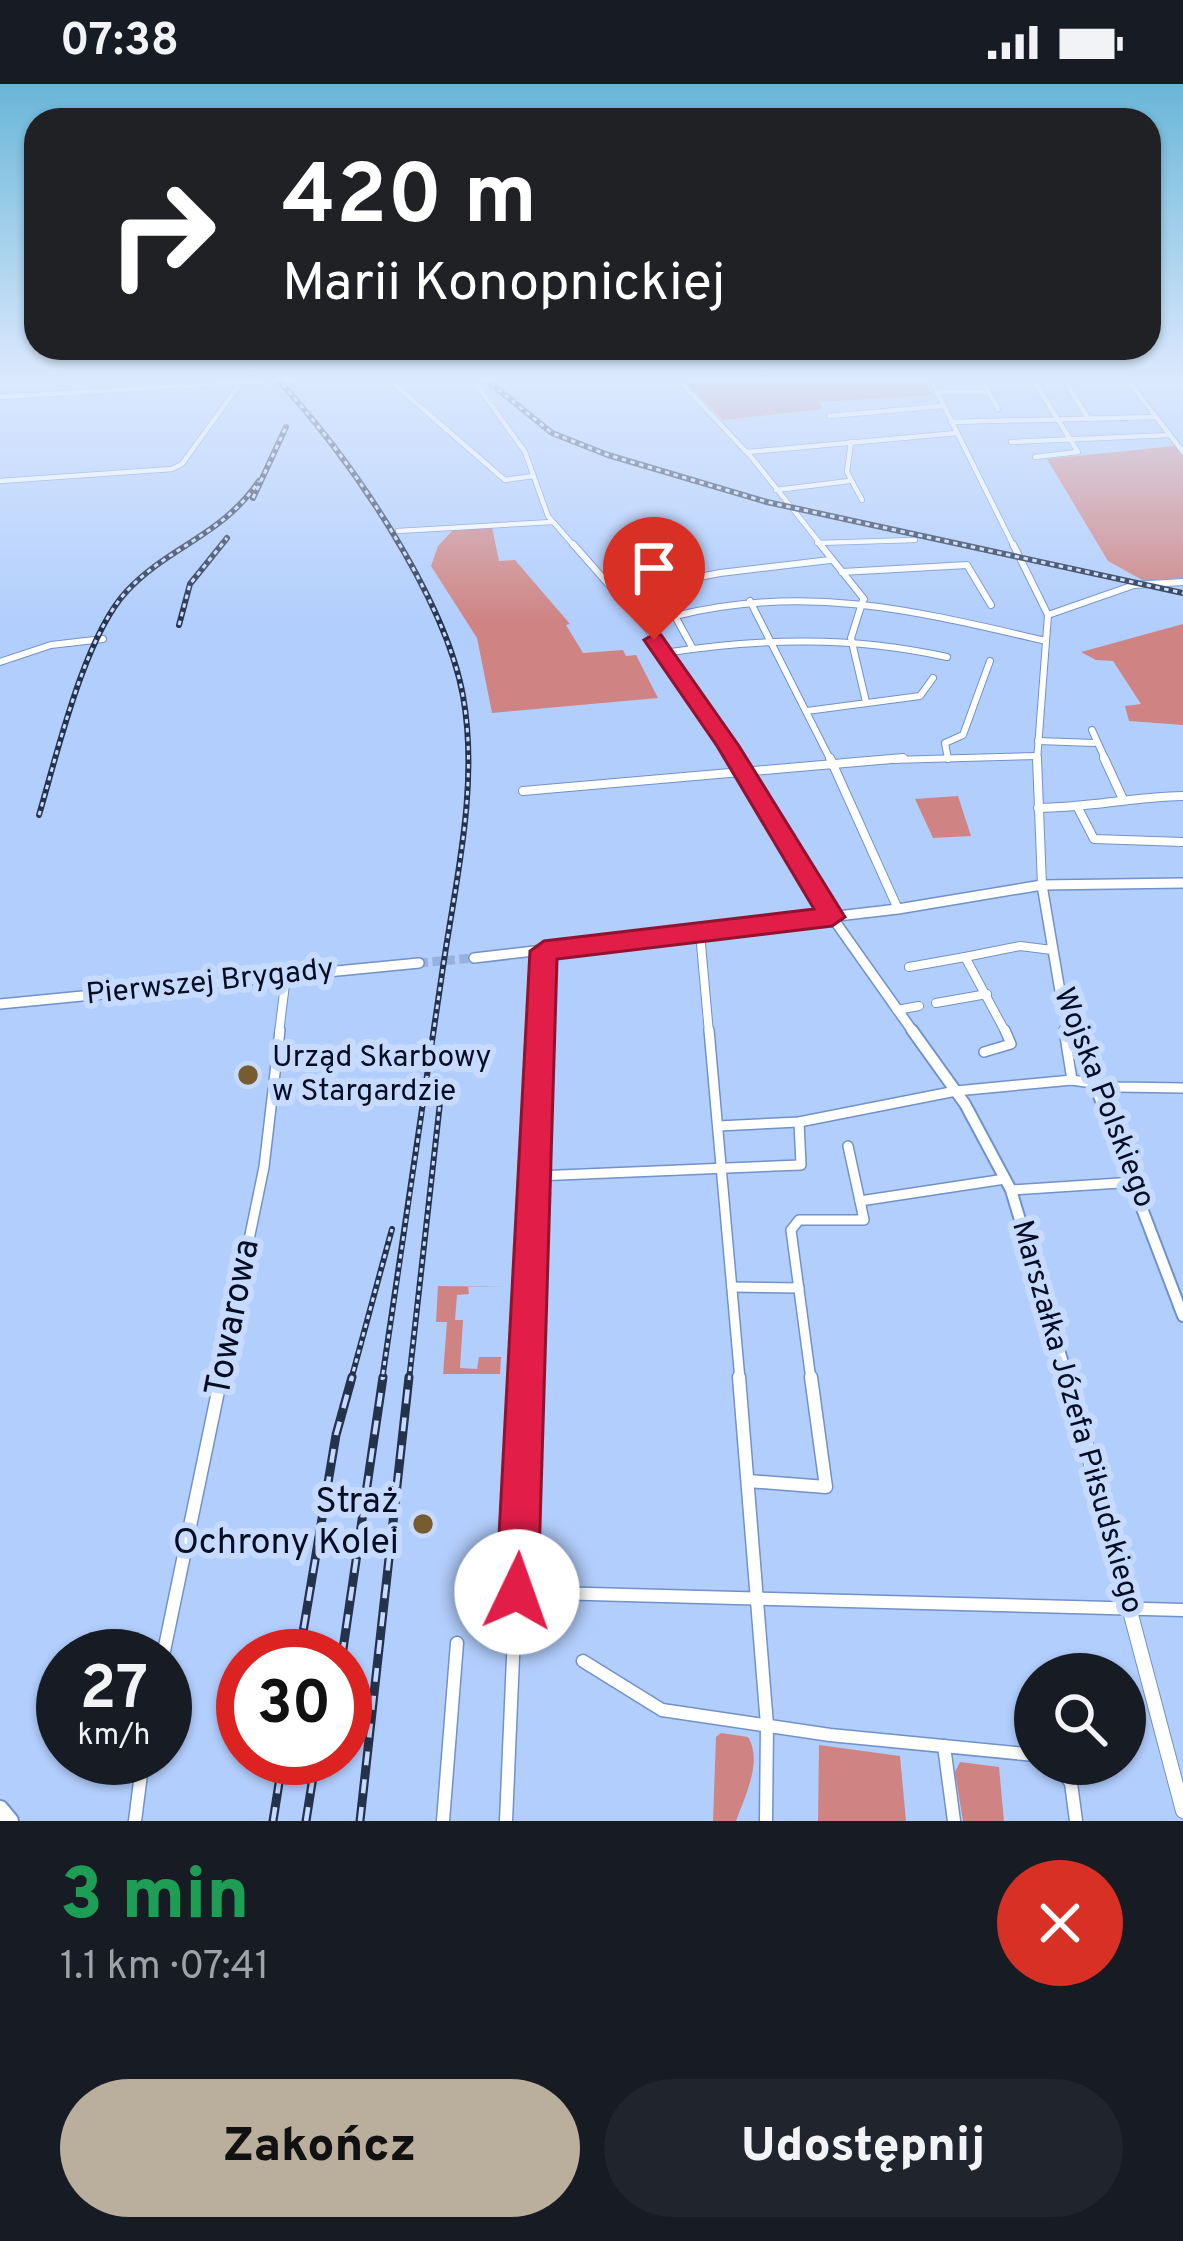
<!DOCTYPE html>
<html lang="pl">
<meta charset="utf-8">
<style>
body{margin:0;font-family:Overpass,sans-serif;background:#20242c;color:#f1f3f6;height:100vh;display:flex;flex-direction:column;font-size:45px;white-space:nowrap}
*{box-sizing:border-box;margin:0}
p{font-size:39px;color:#9ea1a6}
.icon{flex:none;width:66px;height:66px;fill:none;stroke:currentColor;stroke-width:2;stroke-linecap:round;stroke-linejoin:round}
.map{position:relative;height:1737px;overflow:hidden}
.details{display:flex;flex-direction:column;background:#171b24;flex:1}
.details>*{flex:none}
.top-card{position:absolute;left:24px;top:24px;width:1137px;height:252px;border-radius:36px;box-shadow:0 3px 9px #0004;background:#202124;color:#fff;overflow:hidden}
.fabs{position:absolute;left:1014px;top:1569px;display:grid;gap:24px}
.fabs a{display:grid;place-items:center;width:132px;height:132px;border-radius:50%;background:#171b24;box-shadow:0 3px 9px #0004;font-size:60px}
.speed{position:absolute;left:36px;top:1545px;display:flex;gap:24px;font-size:60px;font-weight:700;text-align:center}
.speed>*{display:grid;place-content:center;width:156px;height:156px;border-radius:50%;background:#171b24;box-shadow:0 3px 9px #0004;line-height:1}
.speed small{font-size:30px;font-weight:400}
.speed .limit{border:18px solid #d22;background:#fff;color:#111}
.pin{position:absolute;display:grid;place-items:center;width:102px;height:102px;color:#fff;margin:-123px -51px;border-radius:50% 50% 50% 0;rotate:-45deg;box-shadow:0 0 12px #0007}
.pin .icon{rotate:45deg}
.me{position:absolute;width:132px;margin:-66px;rotate:3deg;stroke-linejoin:round;filter:drop-shadow(0 0 9px #0008)}
.turn{display:flex;align-items:center;gap:42px;height:252px;padding:0 60px;font-size:54px}
.turn .icon{width:156px;height:156px;stroke-width:2.5}
.turn b{display:block;font-size:84px;line-height:102px}
.round{display:grid;place-items:center;flex:none;width:126px;height:126px;border-radius:63px;background:#20242c}
.head{display:flex;align-items:center;justify-content:space-between;height:204px;padding:0 60px}
h1{font-size:72px;font-weight:800;line-height:90px;color:#1e9e55}
.primary-button{display:flex;gap:24px;margin-top:auto;padding:24px 60px}
.primary-button a{flex:1;height:138px;border-radius:72px;background:#baaf9c;color:#111;font-size:48px;font-weight:800;line-height:138px;text-align:center}
.primary-button a+a{background:#20242c;color:#f1f3f6}
.status{display:flex;justify-content:space-between;align-items:center;height:84px;padding:0 60px;background:#171b24;direction:ltr}
.status svg{height:33px;fill:currentColor}
.map>svg:first-child{display:block}
.green{fill:#cf8483}
.lines{fill:none;stroke-linecap:round;stroke-linejoin:round}
.tertiary-tunnel{stroke:#98b1dc;stroke-width:9;stroke-dasharray:9 4.5;stroke-linecap:butt}
.minor-far4-casing{stroke:#7191c9;stroke-width:6}
.minor-far3-casing{stroke:#7191c9;stroke-width:8}
.minor-far2-casing{stroke:#7191c9;stroke-width:10}
.minor-far1-casing{stroke:#7191c9;stroke-width:12}
.minor-casing{stroke:#7191c9;stroke-width:15}
.tertiary-far4-casing{stroke:#7191c9;stroke-width:6}
.tertiary-far3-casing{stroke:#7191c9;stroke-width:8}
.tertiary-far2-casing{stroke:#7191c9;stroke-width:12}
.tertiary-far1-casing{stroke:#7191c9;stroke-width:14}
.tertiary-casing{stroke:#7191c9;stroke-width:16}
.secondary-casing{stroke:#7191c9;stroke-width:20}
.minor-far4{stroke:#fff;stroke-width:4.5}
.minor-far3{stroke:#fff;stroke-width:6}
.minor-far2{stroke:#fff;stroke-width:8}
.minor-far1{stroke:#fff;stroke-width:9}
.minor{stroke:#fff;stroke-width:12}
.tertiary-far4{stroke:#fff;stroke-width:4.5}
.tertiary-far3{stroke:#fff;stroke-width:6}
.tertiary-far2{stroke:#fff;stroke-width:9}
.tertiary-far1{stroke:#fff;stroke-width:10}
.tertiary{stroke:#fff;stroke-width:14}
.secondary{stroke:#fff;stroke-width:16}
.rail-far1-casing{stroke:#25324b;stroke-width:6}
.rail-casing{stroke:#25324b;stroke-width:9}
.rail-far1{stroke:#c6dbff;stroke-width:3;stroke-dasharray:4.5;stroke-linecap:butt}
.rail{stroke:#c6dbff;stroke-width:4.5;stroke-dasharray:14;stroke-linecap:butt}
.route{fill:#e11d48;stroke:#92132f;stroke-width:3}
.poi-dot{fill:#765c2e;stroke:#c6dbff;stroke-width:4.5}
.labels{text-anchor:middle;dominant-baseline:central;stroke-width:12;stroke-linejoin:round;paint-order:stroke}
.street-label{font-size:30px;fill:#040d22;stroke:#c6dbff}
.poi-label{font-size:30px;fill:#040d22;stroke:#c6dbff;text-anchor:start}
.near-street-label{font-size:36px;fill:#040d22;stroke:#c6dbff}
.near-poi-label{font-size:36px;fill:#040d22;stroke:#c6dbff;text-anchor:end}
</style>
<div class="status"><b>07:38</b><svg viewBox="0 0 49 12"><path d="M0 12V9h3v3zM5 12V6h3v6zM10 12V3h3v9zM15 12V0h3v12zM26 1h20v11H26zM47 4h2v5h-2z"/></svg></div>
<div class="map">
<svg width="1183" height="1737" viewBox="0 0 1183 1737">
<rect width="100%" height="100%" fill="#b2cefd"/>
<g class="green">
<path d="M 681,294 L 923,294 L 932,311 L 820,318 L 822,325 L 723,336 Z"/>
<path d="M 1175,362 L 1183,372 L 1183,494 L 1144,497 L 1108,477 L 1047,375 Z"/>
<path d="M 492,443 L 499,477 L 515,476 L 570,540 L 566,541 L 583,569 L 623,566 L 626,572 L 636,571 L 658,614 L 492,629 L 477,554 L 431,482 L 438,462 L 453,446 Z"/>
<path d="M 1183,540 L 1183,641 L 1129,637 L 1125,622 L 1141,620 L 1113,577 L 1096,576 L 1081,568 Z"/>
<path d="M 958,712 L 971,752 L 933,754 L 915,715 Z"/>
<path d="M 438,1202 L 505,1203 L 468,1203 L 469,1210 L 457,1211 L 455,1236 L 463,1236 L 460,1284 L 477,1285 L 479,1273 L 501,1273 L 500,1290 L 443,1290 L 447,1238 L 436,1238 Z"/>
<path d="M 721,1649 L 748,1653 C 763,1677 745,1712 736,1737 L 713,1737 L 716,1653 Z"/>
<path d="M 819,1661 L 900,1672 L 906,1737 L 818,1737 Z"/>
<path d="M 960,1678 L 999,1683 L 1004,1737 L 963,1737 L 955,1688 Z"/>
</g>
<g class="lines">
<path class="tertiary-tunnel" d="M 419,879 L 474,874"/>
<defs>
<g id="minor-far4">
<path d="M 387,294 L 505,396 L 534,392"/>
<path d="M 677,294 L 753,375 L 823,463"/>
<path d="M 930,294 L 1014,463"/>
<path d="M 981,294 L 998,325"/>
<path d="M 1032,294 L 1078,368 L 1035,373"/>
<path d="M 1126,294 L 1183,368"/>
<path d="M 1066,299 L 1088,334"/>
<path d="M 936,308 L 988,308"/>
<path d="M 829,332 L 943,322"/>
<path d="M 951,338 L 1155,333"/>
<path d="M 851,358 L 847,388 L 862,416"/>
<path d="M 1011,358 L 1170,351"/>
<path d="M 747,368 L 957,349"/>
<path d="M 0,397 L 172,385 L 182,380 L 237,304"/>
<path d="M 776,406 L 849,397"/>
<path d="M 398,447 L 552,438"/>
<path d="M 817,459 L 915,456"/>
</g>
<g id="minor-far3">
<path d="M 820,460 L 864,515"/>
<path d="M 1013,460 L 1048,531 L 1037,677"/>
<path d="M 842,488 L 967,481 L 991,521"/>
<path d="M 615,509 L 720,489 L 830,476"/>
<path d="M 863,516 L 851,554 L 866,618"/>
<path d="M 750,517 L 831,677"/>
<path d="M 1048,531 L 1134,501 L 1183,498"/>
<path d="M 693,565 L 675,532 C 807,499 917,527 1046,557"/>
<path d="M 664,569 C 760,554 852,552 947,573"/>
<path d="M 0,578 L 51,561 L 103,555"/>
<path d="M 807,627 L 920,612 L 933,594"/>
<path d="M 1092,646 L 1106,677"/>
<path d="M 1038,657 L 1094,659"/>
<path d="M 948,675 L 945,659 L 963,651 L 990,577"/>
<path d="M 855,677 L 1037,672"/>
</g>
<g id="minor-far2">
<path d="M 830,674 L 898,825"/>
<path d="M 1037,674 L 1042,801"/>
<path d="M 1104,674 L 1122,713"/>
<path d="M 523,707 L 903,674"/>
<path d="M 1038,724 C 1087,724 1132,713 1183,712"/>
<path d="M 1078,724 L 1094,755 L 1183,758"/>
<path d="M 700,849 L 709,949"/>
<path d="M 965,873 L 1020,862 L 1052,866"/>
<path d="M 909,883 L 965,873 L 1006,949"/>
<path d="M 936,919 L 987,910"/>
<path d="M 897,926 L 919,922"/>
<path d="M 279,949 L 286,892"/>
<path d="M 540,949 L 544,867"/>
<path d="M 1065,949 L 1066,927"/>
</g>
<g id="minor-far1">
<path d="M 709,946 L 740,1296"/>
<path d="M 1064,946 L 1072,996"/>
<path d="M 984,968 L 1011,960 L 1005,946"/>
<path d="M 718,1042 L 799,1038 L 956,1007 L 1072,996 L 1118,1003 L 1183,1004"/>
<path d="M 848,1062 L 860,1117 L 1005,1095"/>
<path d="M 536,1092 L 801,1081 L 799,1038"/>
<path d="M 1011,1106 L 1135,1098"/>
<path d="M 732,1203 L 799,1204"/>
<path d="M 220,1296 L 264,1083 L 280,946"/>
<path d="M 525,1296 L 541,946"/>
<path d="M 811,1296 L 791,1146 L 799,1136 L 864,1136 L 860,1117"/>
</g>
<g id="minor">
<path d="M 739,1293 L 767,1641 L 766,1737"/>
<path d="M 748,1397 L 826,1403 L 811,1293"/>
<path d="M 516,1508 L 1183,1526"/>
<path d="M 163,1572 L 221,1293"/>
<path d="M 583,1577 L 662,1626 L 830,1651 L 1035,1671"/>
<path d="M 944,1662 L 954,1737"/>
<path d="M 1057,1680 L 1071,1699 L 1076,1737"/>
<path d="M 135,1737 L 143,1674"/>
<path d="M 443,1737 L 457,1559"/>
<path d="M 506,1737 L 525,1293"/>
</g>
<g id="tertiary-far4">
<path d="M 472,294 L 525,368 L 548,432 L 575,463"/>
<path d="M 282,296 L 317,294"/>
<path d="M 0,313 L 265,297"/>
</g>
<path id="tertiary-far3" d="M 573,460 L 647,544 L 735,677"/>
<g id="tertiary-far2">
<path d="M 734,674 L 832,833 L 914,949"/>
<path d="M 1042,801 L 1061,913 L 1075,949"/>
<path d="M 474,874 L 898,825 L 1042,801 L 1183,799"/>
<path d="M 0,920 L 419,879"/>
</g>
<g id="tertiary-far1">
<path d="M 912,946 L 965,1020 L 1011,1106 L 1068,1296"/>
<path d="M 1074,946 L 1183,1232"/>
</g>
<path id="tertiary" d="M 1068,1293 L 1183,1727"/>
<path id="secondary" d="M 0,1725 L 10,1737"/>
</defs>
<use href="#minor-far4" class="minor-far4-casing"/>
<use href="#minor-far3" class="minor-far3-casing"/>
<use href="#minor-far2" class="minor-far2-casing"/>
<use href="#minor-far1" class="minor-far1-casing"/>
<use href="#minor" class="minor-casing"/>
<use href="#tertiary-far4" class="tertiary-far4-casing"/>
<use href="#tertiary-far3" class="tertiary-far3-casing"/>
<use href="#tertiary-far2" class="tertiary-far2-casing"/>
<use href="#tertiary-far1" class="tertiary-far1-casing"/>
<use href="#tertiary" class="tertiary-casing"/>
<use href="#secondary" class="secondary-casing"/>
<use href="#minor-far4" class="minor-far4"/>
<use href="#minor-far3" class="minor-far3"/>
<use href="#minor-far2" class="minor-far2"/>
<use href="#minor-far1" class="minor-far1"/>
<use href="#minor" class="minor"/>
<use href="#tertiary-far4" class="tertiary-far4"/>
<use href="#tertiary-far3" class="tertiary-far3"/>
<use href="#tertiary-far2" class="tertiary-far2"/>
<use href="#tertiary-far1" class="tertiary-far1"/>
<use href="#tertiary" class="tertiary"/>
<use href="#secondary" class="secondary"/>
<defs>
<g id="rail-far1">
<path d="M 276,294 C 346,367 445,512 463,612 C 479,701 456,795 443,883 C 423,1020 403,1158 382,1296"/>
<path d="M 484,294 L 552,349 L 608,371 L 767,418 L 1183,509"/>
<path d="M 253,414 L 286,343"/>
<path d="M 179,541 L 190,500 L 227,454"/>
<path d="M 39,731 C 57,670 84,554 126,508 C 167,463 222,452 259,397"/>
<path d="M 351,1296 L 392,1145"/>
<path d="M 409,1296 L 441,1010"/>
</g>
<g id="rail">
<path d="M 299,1572 L 336,1351 L 352,1293"/>
<path d="M 342,1572 L 383,1293"/>
<path d="M 273,1737 L 283,1674"/>
<path d="M 306,1737 L 316,1674"/>
<path d="M 360,1737 L 409,1293"/>
</g>
</defs>
<use href="#rail-far1" class="rail-far1-casing"/>
<use href="#rail" class="rail-casing"/>
<use href="#rail-far1" class="rail-far1"/>
<use href="#rail" class="rail"/>
</g>
<linearGradient id="sky" x2="0" y2="1"><stop stop-color="#69b6d8"/><stop offset="0.55" stop-color="#dce9fe"/><stop offset="1" stop-color="#dce9fe" stop-opacity="0"/></linearGradient>
<rect width="1183" height="537" fill="url(#sky)"/>
<path class="route" d="M 654,550 L 661,551 L 739,662 L 845,833 L 832,842 L 557,875 L 538,1508 L 531,1522 L 517,1529 L 502,1522 L 496,1508 L 530,867 L 544,857 L 814,825 L 717,662 L 644,556 Z"/>
<g class="poi-dot">
<circle cx="248" cy="991" r="12"/>
<circle cx="423" cy="1440" r="12"/>
</g>
<g class="labels">
<g class="street-label">
<text transform="translate(210 899) rotate(-6)">Pierwszej Brygady</text>
<text transform="translate(1103 1014) rotate(69)">Wojska Polskiego</text>
<text transform="translate(1076 1333) rotate(74)">Marszałka Józefa Piłsudskiego</text>
</g>
<g class="poi-label">
<text x="272" y="974">Urząd Skarbowy<tspan x="272" dy="34">w Stargardzie</tspan></text>
</g>
<g class="near-street-label">
<text transform="translate(234 1234) rotate(-79)">Towarowa</text>
</g>
<g class="near-poi-label">
<text x="399" y="1419">Straż<tspan x="399" dy="41">Ochrony Kolei</tspan></text>
</g>
</g>
</svg>
<div class="fabs">
<a><svg class="icon" aria-label="search" viewBox="0 0 24 24"><circle cx="10" cy="10" r="6"/><path d="M15 15l6 6"/></svg></a>
</div>
<div class="speed"><div>27<small>km/h</small></div><div class="limit">30</div></div>
<div class="pin" style="left:654px;top:556px;background:#d93025"><svg class="icon" aria-label="arrive" viewBox="0 0 24 24"><path d="M6 21V4h12l-3 4 3 4H6"/></svg></div>
<svg class="me" style="left:517px;top:1508px" viewBox="-20 -20 40 40"><circle r="19" fill="#fff"/><path d="M0-13L10 11 0 6-10 11z" fill="#e11d48"/></svg>
<div class="top-card">
<div class="turn"><svg class="icon" aria-label="right" viewBox="0 0 24 24"><path d="M7 20v-9h11M14 6l5 5-5 5"/></svg><div><b>420 m</b>Marii Konopnickiej</div></div>
</div>
</div>
<section class="details">
<div class="head"><div><h1>3 min</h1><p>1.1 km · 07:41</p></div><a class="round" style="background:#d93025;color:#fff"><svg class="icon" aria-label="close" viewBox="0 0 24 24"><path d="M6 6l12 12M18 6L6 18"/></svg></a></div>
<div class="primary-button"><a>Zakończ</a><a>Udostępnij</a></div>
</section>
